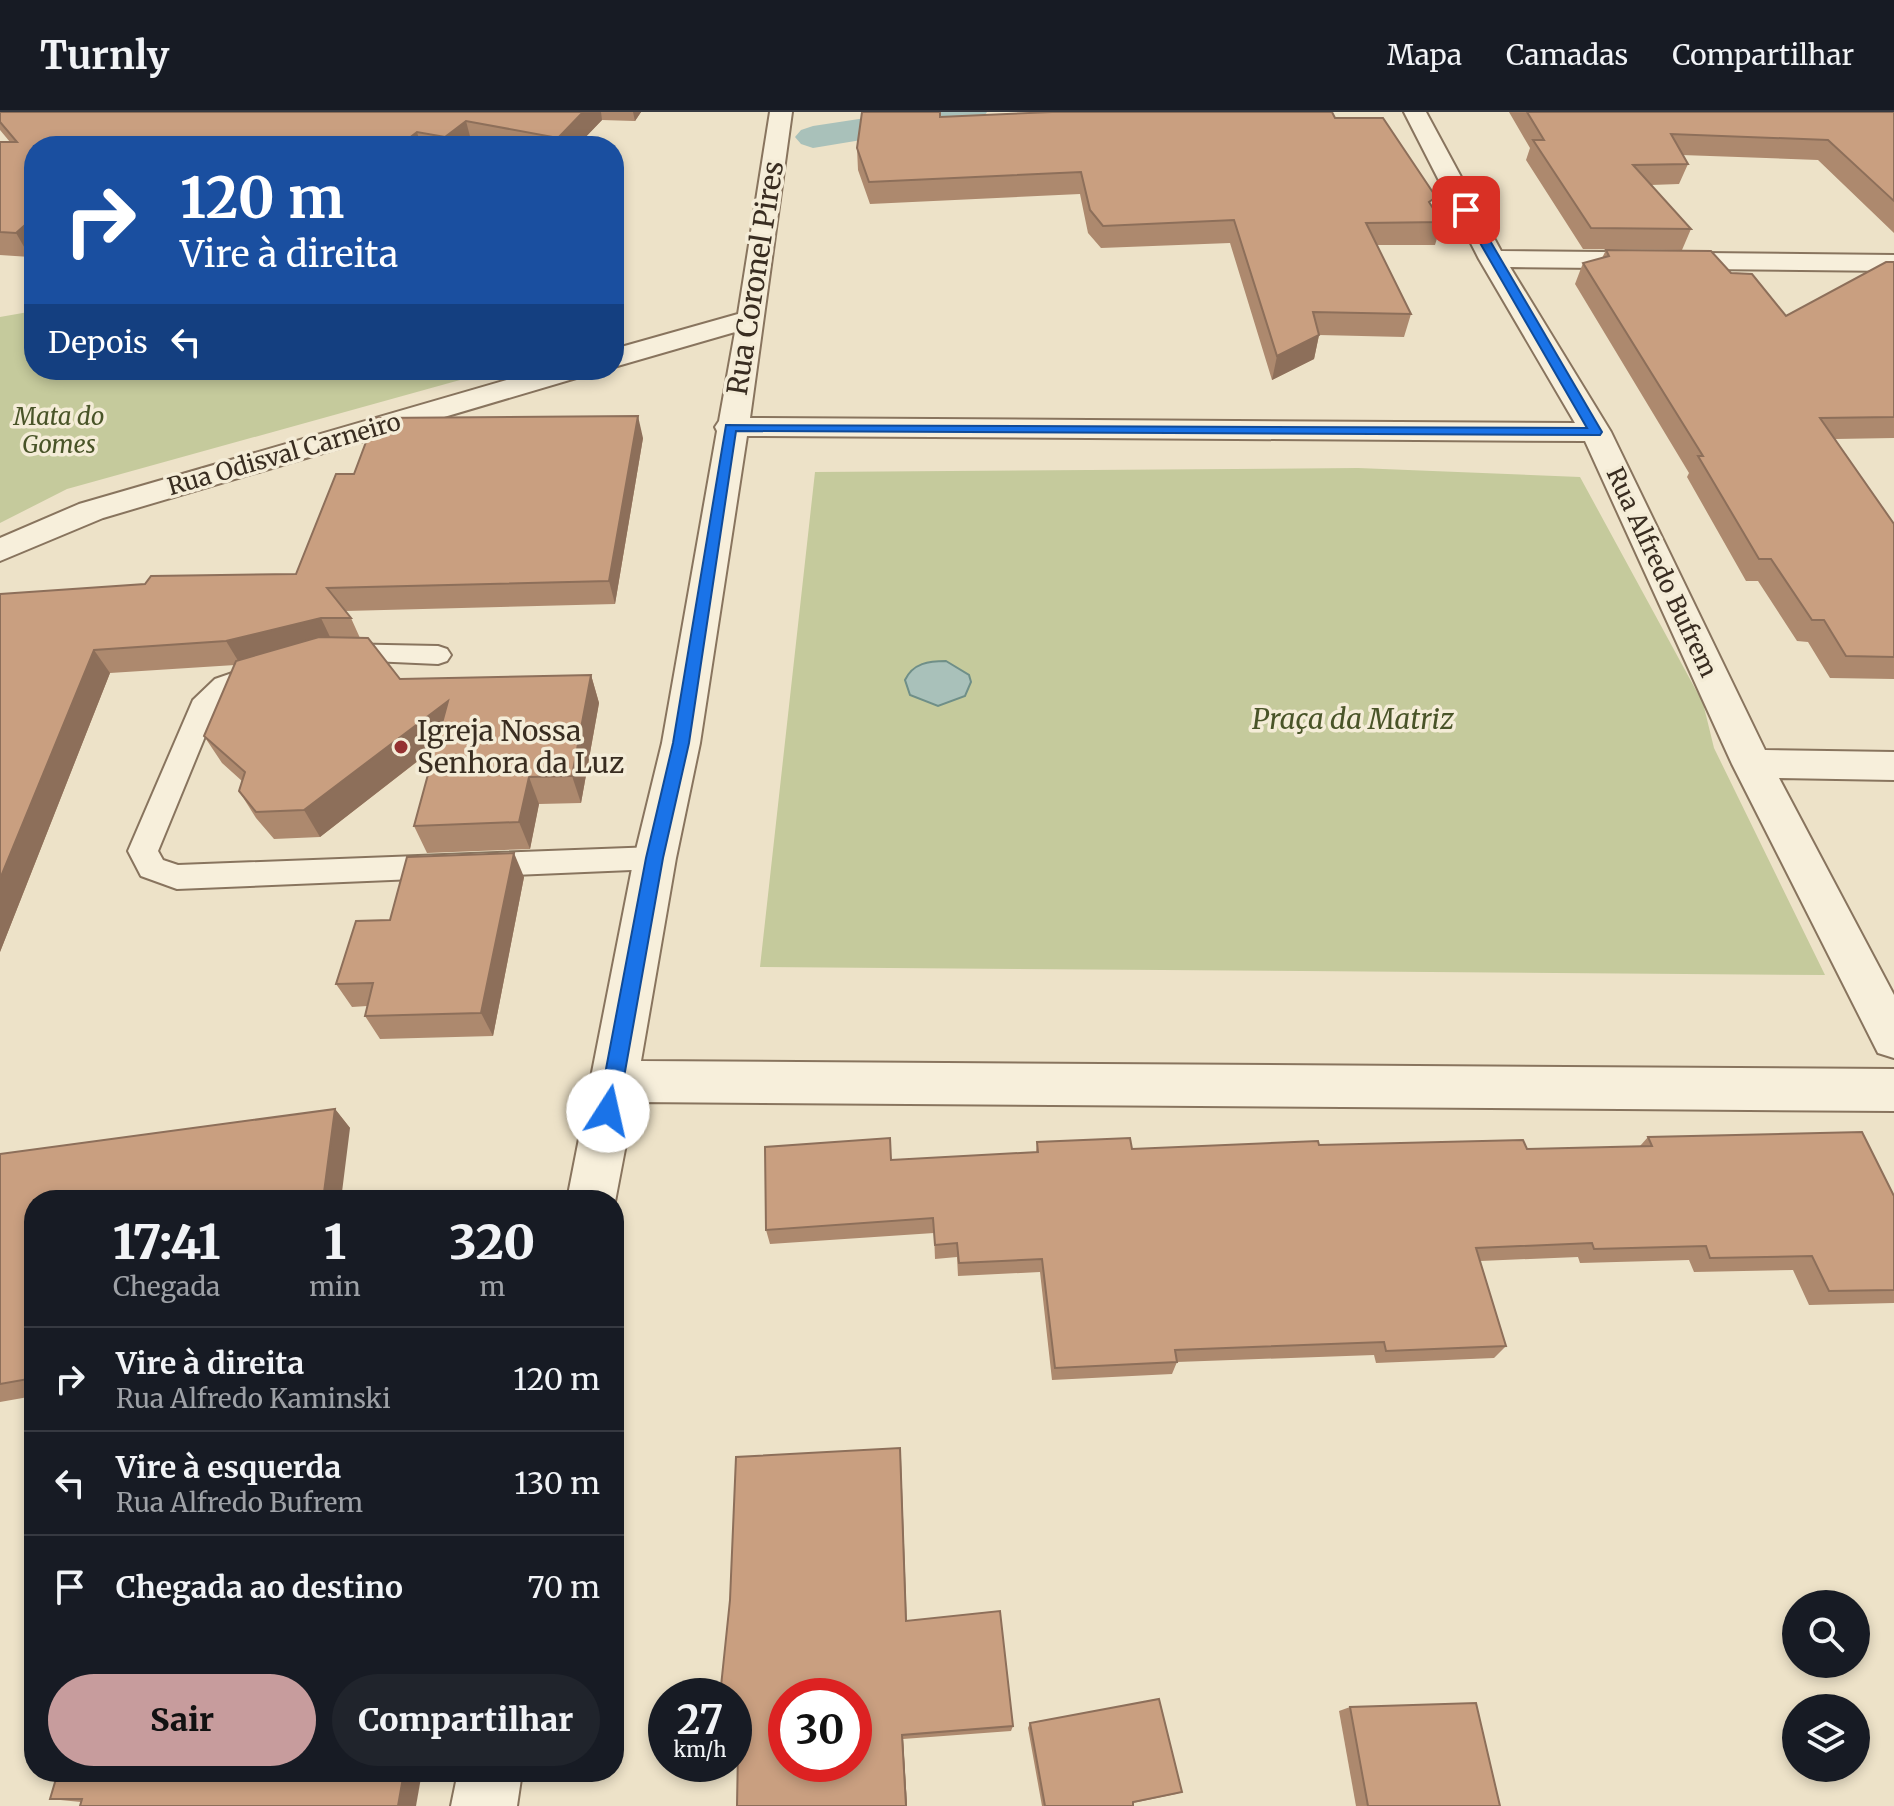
<!DOCTYPE html>
<html lang="pt">
<meta charset="utf-8">
<style>
body{margin:0;font-family:Merriweather,serif;background:#20242c;color:#f1f3f6;height:100vh;display:flex;flex-direction:column;font-size:30px;white-space:nowrap}
*{box-sizing:border-box;margin:0}
p{font-size:26px;color:#9ea1a6}
.icon{flex:none;width:44px;height:44px;fill:none;stroke:currentColor;stroke-width:2;stroke-linecap:round;stroke-linejoin:round}
.map{position:relative;flex:1;overflow:hidden}
.side{position:absolute;left:24px;top:1078px;width:600px;height:592px;display:flex;flex-direction:column;background:#171b24;border-radius:32px;box-shadow:0 4px 12px #0003}
.side>*{flex:none}
.banner{position:absolute;left:24px;top:24px;width:600px;height:244px;border-radius:32px;box-shadow:0 4px 12px #0003;background:#1a4fa0;color:#fff;overflow:hidden}
.buttons{position:absolute;left:1782px;top:1478px;display:grid;gap:16px}
.buttons a{display:grid;place-items:center;width:88px;height:88px;border-radius:50%;background:#171b24;box-shadow:0 4px 12px #0003;font-size:40px}
.speed{position:absolute;left:648px;top:1566px;display:flex;gap:16px;font-size:40px;font-weight:700;text-align:center}
.speed>*{display:grid;place-content:center;width:104px;height:104px;border-radius:50%;background:#171b24;box-shadow:0 4px 12px #0003;line-height:1}
.speed small{font-size:20px;font-weight:400}
.speed .limit{border:12px solid #d22;background:#fff;color:#111}
.pin{position:absolute;display:grid;place-items:center;width:68px;height:68px;color:#fff;margin:-34px;border-radius:16px;box-shadow:0 4px 12px #0006}
.me{position:absolute;width:88px;margin:-44px;rotate:10deg;stroke-linejoin:round;filter:drop-shadow(0 0 6px #0008)}
.turn{display:flex;align-items:center;gap:28px;height:168px;padding:0 24px;font-size:36px}
.turn .icon{width:104px;height:104px;stroke-width:2.5}
.turn b{display:block;font-size:56px;line-height:68px}
.then{display:flex;align-items:center;height:76px;padding:0 24px;background:#0003;gap:16px;font-size:30px}
.eta{display:flex;justify-content:space-evenly;align-items:center;height:136px;text-align:center}
.eta b{font-size:48px;font-weight:800;line-height:56px}
.button{display:flex;gap:16px;margin-top:auto;padding:16px 24px}
.button a{flex:1;height:92px;border-radius:48px;background:#c79c9d;color:#111;font-size:32px;font-weight:800;line-height:92px;text-align:center}
.button a+a{background:#20242c;color:#f1f3f6}
ul{padding:0;list-style:none}
li{display:flex;align-items:center;gap:24px;height:104px;padding:0 24px;border-top:2px solid #363941}
li div{flex:1}
li b{display:block;font-size:30px}
li em{font-style:normal}
header{display:flex;align-items:center;gap:48px;box-sizing:border-box;height:112px;padding:0 40px;background:#171b24;border-bottom:2px solid #363941}
header strong{font-size:38px}
nav{display:flex;gap:44px;margin-inline-start:auto;font-size:28px}
.map>svg:first-child{display:block}
.green{fill:#c5ca9c}
.water{fill:#a9c1ba;stroke:#6f8f88;stroke-width:2}
.lines{fill:none;stroke-linecap:round;stroke-linejoin:round}
.canal{fill:#a9c1ba;fill-rule:evenodd}
.lane-casing{stroke:#88745e;stroke-width:4}
.street-casing{stroke:#88745e;stroke-width:4}
.lane{fill:#f7efdb;fill-rule:evenodd}
.street{fill:#f7efdb;fill-rule:evenodd}
.wall{fill:#ad896e}
.shaded-wall{fill:#8d6f5a}
.building{fill:#c99f80;stroke:#8d6f5a;stroke-width:2;fill-rule:evenodd}
.route{fill:#1a73e8;stroke:#114b97;stroke-width:2}
.poi-dot{fill:#943131;stroke:#f4ecd7;stroke-width:3}
.labels{text-anchor:middle;dominant-baseline:central;stroke-width:7;stroke-linejoin:round;paint-order:stroke}
.far-park-label{font-size:24px;font-style:italic;fill:#495428;stroke:#f4ecd7}
.far-street-label{font-size:24px;fill:#392d21;stroke:#f4ecd7}
.street-label{font-size:28px;fill:#392d21;stroke:#f4ecd7}
.park-label{font-size:28px;font-style:italic;fill:#495428;stroke:#f4ecd7}
.poi-label{font-size:28px;fill:#392d21;stroke:#f4ecd7;text-anchor:start}
</style>
<header>
<strong>Turnly</strong>
<nav><a>Mapa</a><a>Camadas</a><a>Compartilhar</a></nav>
</header>
<div class="map">
<svg width="1894" height="1694" viewBox="0 0 1894 1694">
<rect width="100%" height="100%" fill="#ede2c8"/>
<g class="green">
<path d="M 34,199 L 34,258 L 496,258 L 67,377 L 0,411 L 0,205 Z"/>
<path d="M 1358,356 L 1580,365 L 1703,591 L 1714,636 L 1825,863 L 760,855 L 815,360 Z"/>
</g>
<path class="water" d="M 946,549 L 969,563 L 971,570 L 965,584 L 938,594 L 910,583 L 905,568 C 913,551 929,549 946,549 Z"/>
<g class="lines">
<path class="canal" d="M 905,0 L 987,0 L 982,7 L 970,10 L 813,36 L 801,32 L 795,25 L 801,18 L 813,14 Z"/>
<defs>
<g id="lane">
<path d="M 336,532 L 438,534 L 447,537 L 451,543 L 447,549 L 438,552 L 327,547 L 323,541 L 327,535 Z"/>
<path d="M 264,550 L 273,553 L 277,559 L 273,565 L 235,581 L 215,600 L 158,739 L 163,748 L 178,753 L 655,735 L 666,738 L 670,746 L 666,754 L 655,757 L 177,777 L 141,764 L 128,739 L 193,588 L 215,567 Z"/>
</g>
<g id="street">
<path d="M 770,0 L 792,0 L 750,306 L 1575,311 L 1479,147 L 1404,0 L 1426,0 L 1501,139 L 1894,143 L 1894,159 L 1510,155 L 1611,320 L 1765,638 L 1894,640 L 1894,668 L 1779,666 L 1894,883 L 1894,946 L 1878,941 L 1732,652 L 1585,329 L 747,324 L 700,631 L 676,746 L 641,949 L 1894,957 L 1894,999 L 634,990 L 614,1095 L 614,1088 L 567,1088 L 634,746 L 662,631 L 717,319 L 715,315 L 719,309 L 735,220 L 614,255 L 614,237 L 738,202 Z"/>
<path d="M 541,258 L 588,258 L 583,264 L 103,406 L 0,449 L 0,426 L 79,392 Z"/>
<path d="M 458,1660 L 522,1660 L 517,1694 L 451,1694 Z"/>
</g>
</defs>
<use href="#lane" class="lane-casing"/>
<use href="#street" class="street-casing"/>
<use href="#lane" class="lane"/>
<use href="#street" class="street"/>
</g>
<g class="wall">
<path d="M 0,0 L 641,0 L 635,9 L 602,8 L 577,34 L 484,34 L 472,32 L 469,34 L 34,34 L 30,145 L 0,143 L 0,30 L 10,30 L 0,18 Z"/>
<path d="M 1509,0 L 1894,0 L 1894,121 L 1818,48 L 1682,43 L 1688,52 L 1679,72 L 1651,73 L 1691,117 L 1682,138 L 1583,137 L 1526,48 L 1530,36 Z"/>
<path d="M 940,5 L 1335,6 L 1433,96 L 1442,110 L 1435,133 L 1377,133 L 1411,202 L 1404,225 L 1319,223 L 1314,247 L 1272,268 L 1230,131 L 1101,136 L 1088,121 L 1080,82 L 870,92 L 858,58 L 857,36 Z"/>
<path d="M 1606,138 L 1731,161 L 1786,204 L 1894,150 L 1894,326 L 1835,327 L 1894,412 L 1894,567 L 1830,566 L 1808,530 L 1797,529 L 1758,469 L 1746,469 L 1687,365 L 1689,361 L 1575,172 L 1583,151 L 1602,146 Z"/>
<path d="M 643,326 L 615,492 L 345,499 L 351,506 L 360,526 L 400,567 L 591,563 L 599,591 L 581,691 L 539,692 L 530,737 L 427,741 L 414,714 L 436,635 L 320,725 L 274,727 L 256,706 L 239,679 L 242,669 L 222,651 L 204,624 L 235,553 L 110,561 L 0,840 L 0,482 L 296,462 L 354,362 Z"/>
<path d="M 524,765 L 493,924 L 380,927 L 365,904 L 367,894 L 352,895 L 336,872 L 390,808 Z"/>
<path d="M 335,997 L 350,1016 L 34,1088 L 34,1284 L 0,1290 L 0,1042 Z"/>
<path d="M 1648,1025 L 1894,1084 L 1894,1191 L 1809,1193 L 1793,1158 L 1694,1160 L 1689,1148 L 1580,1151 L 1578,1145 L 1480,1149 L 1506,1234 L 1494,1246 L 1376,1251 L 1374,1243 L 1177,1250 L 1172,1262 L 1052,1268 L 1040,1160 L 958,1164 L 957,1145 L 935,1147 L 934,1121 L 770,1132 L 766,1118 L 1036,1040 L 1037,1030 L 1132,1037 L 1319,1033 L 1527,1037 L 1640,1034 Z"/>
<path d="M 900,1336 L 906,1509 L 1013,1614 L 1011,1619 L 903,1627 L 907,1694 L 737,1694 L 737,1642 L 734,1642 L 734,1584 Z"/>
<path d="M 1350,1595 L 1500,1694 L 1356,1694 L 1339,1599 Z"/>
<path d="M 1030,1611 L 1182,1680 L 1176,1682 L 1133,1691 L 1133,1694 L 1042,1694 L 1028,1616 Z"/>
<path d="M 422,1660 L 81,1690 L 50,1687 Z"/>
</g>
<g class="shaded-wall">
<path d="M 583,0 L 601,0 L 602,8 L 577,34 L 560,34 L 558,26 Z"/>
<path d="M 633,0 L 641,0 L 635,9 Z"/>
<path d="M 466,9 L 472,32 L 469,34 L 448,34 L 445,25 Z"/>
<path d="M 417,20 L 421,34 L 399,34 Z"/>
<path d="M 34,105 L 34,141 L 30,145 L 16,121 Z"/>
<path d="M 1319,223 L 1314,247 L 1272,268 L 1277,244 Z"/>
<path d="M 638,304 L 643,326 L 615,492 L 609,469 Z"/>
<path d="M 321,506 L 332,529 L 240,552 L 226,529 Z"/>
<path d="M 94,538 L 110,561 L 0,840 L 0,767 Z"/>
<path d="M 591,563 L 599,591 L 581,691 L 572,664 Z"/>
<path d="M 448,589 L 460,616 L 320,725 L 304,698 Z"/>
<path d="M 529,665 L 539,692 L 530,737 L 519,710 Z"/>
<path d="M 514,741 L 524,765 L 493,924 L 481,901 Z"/>
<path d="M 335,997 L 350,1016 L 341,1088 L 323,1088 Z"/>
<path d="M 900,1336 L 901,1347 L 907,1516 L 906,1509 Z"/>
<path d="M 902,1623 L 903,1627 L 907,1694 L 906,1694 Z"/>
<path d="M 404,1660 L 422,1660 L 416,1694 L 398,1694 Z"/>
</g>
<g class="building">
<path d="M 0,0 L 583,0 L 558,26 L 466,9 L 445,25 L 417,20 L 399,34 L 34,34 L 34,105 L 16,121 L 0,120 L 0,30 L 17,30 L 0,10 Z"/>
<path d="M 862,0 L 940,0 L 940,5 L 1052,0 L 1332,0 L 1335,6 L 1383,6 L 1436,85 L 1429,90 L 1442,110 L 1366,111 L 1411,202 L 1313,200 L 1319,223 L 1277,244 L 1234,108 L 1103,114 L 1090,98 L 1081,60 L 869,70 L 857,36 Z"/>
<path d="M 1527,0 L 1894,0 L 1894,89 L 1828,28 L 1671,22 L 1688,52 L 1633,53 L 1691,117 L 1591,116 L 1533,28 L 1544,28 Z"/>
<path d="M 1606,138 L 1711,139 L 1731,161 L 1752,162 L 1786,204 L 1886,150 L 1894,150 L 1894,305 L 1820,306 L 1894,412 L 1894,545 L 1846,544 L 1824,508 L 1812,508 L 1771,447 L 1759,447 L 1698,344 L 1703,344 L 1583,151 L 1609,144 Z"/>
<path d="M 638,304 L 609,469 L 327,476 L 351,506 L 321,506 L 226,529 L 94,538 L 0,767 L 0,482 L 145,472 L 151,464 L 296,462 L 336,362 L 354,362 L 375,306 Z"/>
<path d="M 319,525 L 368,526 L 400,567 L 591,563 L 572,664 L 529,665 L 519,710 L 414,714 L 448,589 L 304,698 L 256,700 L 239,679 L 245,660 L 204,624 L 236,549 Z"/>
<path d="M 514,741 L 481,901 L 365,904 L 373,871 L 336,872 L 356,809 L 390,808 L 407,745 Z"/>
<path d="M 335,997 L 323,1088 L 34,1088 L 34,1266 L 0,1272 L 0,1042 Z"/>
<path d="M 1862,1020 L 1894,1084 L 1894,1178 L 1829,1179 L 1812,1144 L 1710,1146 L 1706,1134 L 1594,1137 L 1592,1131 L 1476,1136 L 1506,1234 L 1386,1239 L 1384,1230 L 1175,1238 L 1177,1250 L 1055,1256 L 1042,1147 L 959,1151 L 957,1131 L 935,1133 L 933,1106 L 766,1118 L 765,1035 L 890,1026 L 891,1048 L 1038,1040 L 1037,1030 L 1130,1026 L 1132,1037 L 1318,1029 L 1319,1033 L 1523,1028 L 1527,1037 L 1652,1034 L 1648,1025 Z"/>
<path d="M 900,1336 L 906,1509 L 1000,1499 L 1013,1614 L 902,1623 L 906,1694 L 737,1694 L 738,1638 L 734,1638 L 734,1584 L 720,1584 L 730,1488 L 736,1345 ZM 786,1584 L 854,1584 L 854,1652 L 786,1652 Z"/>
<path d="M 34,1385 L 34,1402 L 29,1388 Z"/>
<path d="M 1159,1587 L 1182,1680 L 1133,1690 L 1133,1694 L 1045,1694 L 1030,1611 Z"/>
<path d="M 1476,1591 L 1500,1694 L 1368,1694 L 1350,1595 Z"/>
<path d="M 58,1660 L 404,1660 L 398,1694 L 80,1694 L 82,1687 L 50,1687 Z"/>
</g>
<path class="route" d="M 1466,95 L 1472,98 L 1602,320 L 1600,323 L 736,319 L 689,631 L 663,746 L 618,999 L 608,1007 L 601,1005 L 598,999 L 646,746 L 673,631 L 726,313 L 1587,316 L 1461,98 Z"/>
<circle class="poi-dot" cx="401" cy="635" r="8"/>
<g class="labels">
<g class="far-park-label">
<text x="59" y="304">Mata do<tspan x="59" dy="28">Gomes</tspan></text>
</g>
<g class="far-street-label">
<text transform="translate(284 342) rotate(-16)">Rua Odisval Carneiro</text>
<text transform="translate(1662 460) rotate(65)">Rua Alfredo Bufrem</text>
</g>
<g class="street-label">
<text transform="translate(755 166) rotate(-81)">Rua Coronel Pires</text>
</g>
<g class="park-label">
<text x="1353" y="607">Praça da Matriz</text>
</g>
<g class="poi-label">
<text x="417" y="619">Igreja Nossa<tspan x="417" dy="32">Senhora da Luz</tspan></text>
</g>
</g>
</svg>
<div class="buttons">
<a><svg class="icon" aria-label="search" viewBox="0 0 24 24"><circle cx="10" cy="10" r="6"/><path d="M15 15l6 6"/></svg></a>
<a><svg class="icon" aria-label="layers" viewBox="0 0 24 24"><path d="M12 4l9 5-9 5-9-5zM3 14l9 5 9-5"/></svg></a>
</div>
<div class="speed"><div>27<small>km/h</small></div><div class="limit">30</div></div>
<div class="pin" style="left:1466px;top:98px;background:#d93025"><svg class="icon" aria-label="arrive" viewBox="0 0 24 24"><path d="M6 21V4h12l-3 4 3 4H6"/></svg></div>
<svg class="me" style="left:608px;top:999px" viewBox="-20 -20 40 40"><circle r="19" fill="#fff"/><path d="M0-13L10 11 0 6-10 11z" fill="#1a73e8"/></svg>
<div class="banner">
<div class="turn"><svg class="icon" aria-label="right" viewBox="0 0 24 24"><path d="M7 20v-9h11M14 6l5 5-5 5"/></svg><div><b>120 m</b>Vire à direita</div></div>
<div class="then">Depois<svg class="icon" aria-label="left" viewBox="0 0 24 24"><path d="M17 20v-9H6M10 6l-5 5 5 5"/></svg></div>
</div>
<section class="side">
<div class="eta">
<div><b>17:41</b><p>Chegada</p></div>
<div><b>1</b><p>min</p></div>
<div><b>320</b><p>m</p></div>
</div>
<ul>
<li><svg class="icon" aria-label="right" viewBox="0 0 24 24"><path d="M7 20v-9h11M14 6l5 5-5 5"/></svg><div><b>Vire à direita</b><p>Rua Alfredo Kaminski</p></div><em>120 m</em></li>
<li><svg class="icon" aria-label="left" viewBox="0 0 24 24"><path d="M17 20v-9H6M10 6l-5 5 5 5"/></svg><div><b>Vire à esquerda</b><p>Rua Alfredo Bufrem</p></div><em>130 m</em></li>
<li><svg class="icon" aria-label="arrive" viewBox="0 0 24 24"><path d="M6 21V4h12l-3 4 3 4H6"/></svg><div><b>Chegada ao destino</b></div><em>70 m</em></li>
</ul>
<div class="button"><a>Sair</a><a>Compartilhar</a></div>
</section>
</div>
